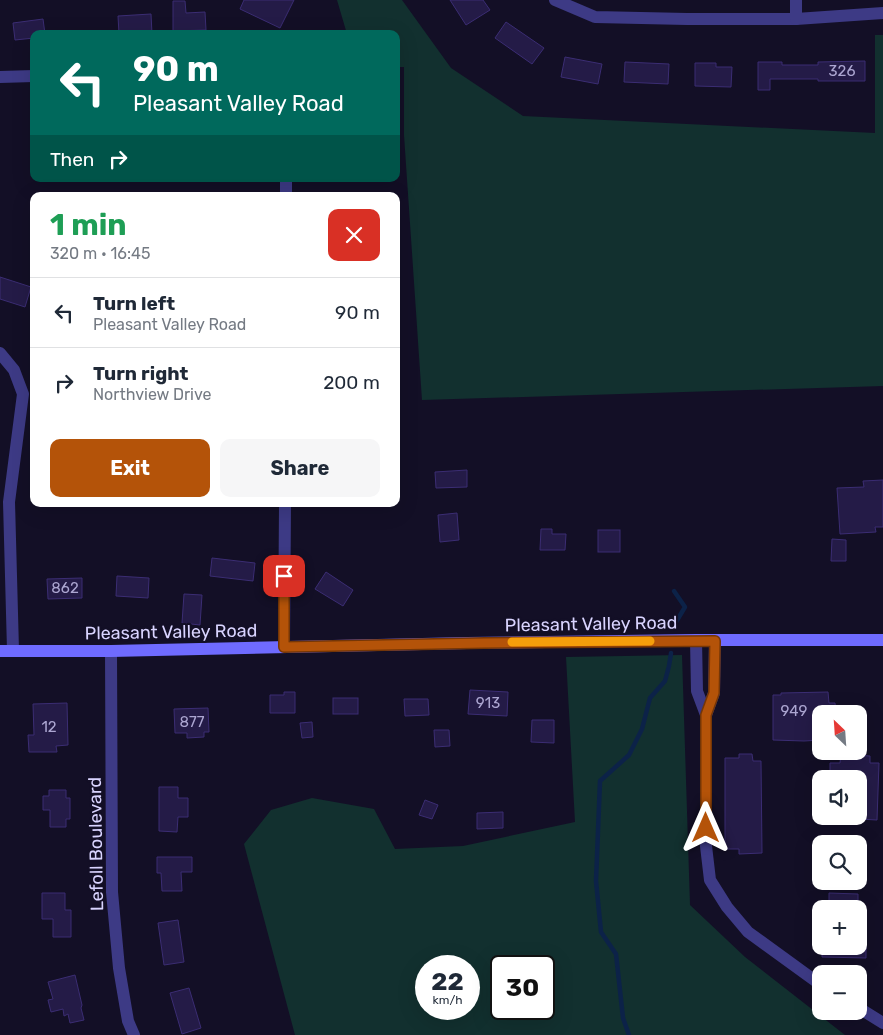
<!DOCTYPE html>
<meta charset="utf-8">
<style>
body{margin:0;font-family:Rubik,sans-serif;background:#f6f6f7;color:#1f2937;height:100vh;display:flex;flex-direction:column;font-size:19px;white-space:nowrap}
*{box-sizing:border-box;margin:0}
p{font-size:16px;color:#747a83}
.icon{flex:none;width:28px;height:28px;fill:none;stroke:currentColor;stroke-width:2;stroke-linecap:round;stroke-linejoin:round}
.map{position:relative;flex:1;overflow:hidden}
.panel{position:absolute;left:30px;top:192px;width:370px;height:315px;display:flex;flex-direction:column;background:#fff;border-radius:10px;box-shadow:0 5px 20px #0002}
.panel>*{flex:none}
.hud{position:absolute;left:30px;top:30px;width:370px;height:152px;border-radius:10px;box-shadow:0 5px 20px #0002;background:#00695c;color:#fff;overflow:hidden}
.needle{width:32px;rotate:335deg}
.fabs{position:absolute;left:812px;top:705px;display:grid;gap:10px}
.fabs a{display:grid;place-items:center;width:55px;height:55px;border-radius:10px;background:#fff;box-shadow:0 5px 20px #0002;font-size:25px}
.speed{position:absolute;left:415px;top:955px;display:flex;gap:10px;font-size:25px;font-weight:700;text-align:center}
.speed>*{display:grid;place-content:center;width:65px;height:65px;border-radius:50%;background:#fff;box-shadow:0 5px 20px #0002;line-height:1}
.speed small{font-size:12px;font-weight:400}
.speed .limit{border:2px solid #111;border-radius:8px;background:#fff;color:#111}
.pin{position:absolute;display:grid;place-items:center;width:42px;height:42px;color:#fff;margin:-21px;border-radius:10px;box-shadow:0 2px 8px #0006}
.me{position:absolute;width:55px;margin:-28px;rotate:0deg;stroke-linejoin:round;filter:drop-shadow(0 0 4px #0008)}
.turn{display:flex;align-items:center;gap:18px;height:105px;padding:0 20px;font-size:22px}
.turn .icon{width:65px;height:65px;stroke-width:2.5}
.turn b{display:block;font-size:35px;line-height:42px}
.then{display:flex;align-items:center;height:48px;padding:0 20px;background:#0003;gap:10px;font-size:19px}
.round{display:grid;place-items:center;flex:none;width:52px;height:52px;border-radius:10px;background:#f6f6f7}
.summary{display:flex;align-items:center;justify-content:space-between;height:85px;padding:0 20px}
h1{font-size:30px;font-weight:700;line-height:38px;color:#1e9e55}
.button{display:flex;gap:10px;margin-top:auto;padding:10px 20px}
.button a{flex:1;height:58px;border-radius:10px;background:#b45309;color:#fff;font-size:20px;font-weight:700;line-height:58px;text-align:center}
.button a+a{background:#f6f6f7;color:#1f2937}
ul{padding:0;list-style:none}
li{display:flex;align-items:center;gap:15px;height:70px;padding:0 20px;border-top:1px solid #e0e1e3}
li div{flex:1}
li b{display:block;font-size:19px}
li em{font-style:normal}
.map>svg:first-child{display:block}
.green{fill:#12302f;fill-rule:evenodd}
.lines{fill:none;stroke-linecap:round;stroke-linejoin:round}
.stream{stroke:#0c2248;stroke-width:4.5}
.building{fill:#241b47;stroke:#3b2d73}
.street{stroke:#3d3a85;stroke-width:12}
.secondary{stroke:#6f6bff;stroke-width:12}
.route-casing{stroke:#753606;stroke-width:12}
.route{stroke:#b45309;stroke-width:9}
.slow{stroke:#f59e0b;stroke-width:9}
.labels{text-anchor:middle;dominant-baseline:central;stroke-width:4.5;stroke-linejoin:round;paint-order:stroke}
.number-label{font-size:15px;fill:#aca6d1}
.street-label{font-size:18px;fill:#d9d4ff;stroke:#130f26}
</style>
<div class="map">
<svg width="883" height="1035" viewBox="0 0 883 1035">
<rect width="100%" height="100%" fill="#130f26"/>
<g class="green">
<path d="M 337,0 L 402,0 L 451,68 L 523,116 L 875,133 L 875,35 L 883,35 L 883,386 L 422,400 L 404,135 L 404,67 L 396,67 L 396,34 L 347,34 Z"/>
<path d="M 682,655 L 690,905 L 745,957 L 845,1035 L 295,1035 L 244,844 L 271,810 L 312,798 L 374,809 L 395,849 L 463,846 L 575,822 L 566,657 ZM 426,966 L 469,966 L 469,1009 L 426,1009 ZM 501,966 L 544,966 L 544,1009 L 501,1009 Z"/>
</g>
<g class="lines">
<g class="stream">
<path d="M 674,591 L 685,607 L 676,622 L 675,628"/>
<path d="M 629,1035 L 623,1018 L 616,954 L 601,932 L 596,881 L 600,781 L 629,755 L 642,729 L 650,698 L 665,681 L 669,666 L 671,653"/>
</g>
</g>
<g class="building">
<path d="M 244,0 L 294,0 L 280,28 L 240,9 Z"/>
<path d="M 450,0 L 483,0 L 490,10 L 466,25 Z"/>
<path d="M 173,1 L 185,1 L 186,13 L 205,12 L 206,30 L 173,31 Z"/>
<path d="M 151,14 L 152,34 L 119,34 L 118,16 Z"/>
<path d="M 43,19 L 45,34 L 34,34 L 34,38 L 15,40 L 13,23 Z"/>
<path d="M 506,22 L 544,48 L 532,64 L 495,38 Z"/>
<path d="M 565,57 L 602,64 L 598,84 L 561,77 Z"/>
<path d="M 865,61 L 865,81 L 818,81 L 818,79 L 770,79 L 770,90 L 758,90 L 758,62 L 782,62 L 782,65 L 818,65 L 818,62 Z"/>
<path d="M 625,62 L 669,64 L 668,84 L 624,82 Z"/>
<path d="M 695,63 L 716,63 L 716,67 L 732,67 L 731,87 L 695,86 Z"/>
<path d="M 0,277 L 31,287 L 25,307 L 0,299 Z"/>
<path d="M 467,470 L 467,487 L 436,488 L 435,472 Z"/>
<path d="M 883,480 L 883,527 L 875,527 L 876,532 L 840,534 L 837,488 L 864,487 L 863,481 Z"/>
<path d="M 457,513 L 459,540 L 440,542 L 438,515 Z"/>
<path d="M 541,529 L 552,529 L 552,534 L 566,534 L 565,550 L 540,550 Z"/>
<rect x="598" y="530" width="22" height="22"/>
<path d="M 832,539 L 846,540 L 846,561 L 831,561 Z"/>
<path d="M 212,558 L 255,563 L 253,581 L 210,576 Z"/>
<path d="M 326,572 L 353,590 L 343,606 L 315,589 Z"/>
<path d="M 117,576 L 149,578 L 148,598 L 116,596 Z"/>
<path d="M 82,578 L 82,598 L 48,599 L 47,579 Z"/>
<path d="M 184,594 L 202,595 L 200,625 L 182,623 Z"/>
<path d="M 470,690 L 508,692 L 507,716 L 468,714 Z"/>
<path d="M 284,692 L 295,692 L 295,713 L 270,713 L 270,695 L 284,695 Z"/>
<path d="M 828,692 L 829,703 L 835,703 L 836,714 L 821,714 L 821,740 L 804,741 L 773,740 L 773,695 L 781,695 L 781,693 Z"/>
<rect x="333" y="698" width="25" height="16"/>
<path d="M 404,699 L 428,699 L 429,715 L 405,716 Z"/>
<path d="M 67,703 L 68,745 L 56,746 L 57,752 L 29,752 L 28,735 L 34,735 L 33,704 Z"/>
<path d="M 208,708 L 209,732 L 204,732 L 204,737 L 187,738 L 187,733 L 175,733 L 174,709 Z"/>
<path d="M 532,720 L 554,720 L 554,743 L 531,742 Z"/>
<path d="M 312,722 L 313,737 L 302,738 L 300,723 Z"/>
<path d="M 434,730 L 449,730 L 450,746 L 435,747 Z"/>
<path d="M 739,754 L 752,754 L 753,761 L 761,761 L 762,853 L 739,854 L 739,849 L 725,849 L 725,758 L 739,758 Z"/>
<path d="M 841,754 L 870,756 L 870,763 L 879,763 L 877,820 L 859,819 L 859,779 L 834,779 L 834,774 L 830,774 L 830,763 L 840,763 Z"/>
<path d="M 159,787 L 178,787 L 178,798 L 188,798 L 188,817 L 178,817 L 177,832 L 159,831 Z"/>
<path d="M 49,790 L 66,790 L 66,798 L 70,798 L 70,819 L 66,819 L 66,827 L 50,827 L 50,810 L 43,810 L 43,796 L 49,796 Z"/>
<path d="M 425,800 L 438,805 L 432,819 L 419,815 Z"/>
<path d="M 503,812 L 503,828 L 477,829 L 477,813 Z"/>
<path d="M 157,857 L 192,857 L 192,872 L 181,872 L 182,891 L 162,891 L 161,873 L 157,873 Z"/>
<path d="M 42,893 L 65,893 L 65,910 L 71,910 L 71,937 L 53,937 L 53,919 L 42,919 Z"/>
<path d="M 829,893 L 858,894 L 858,909 L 829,909 Z"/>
<path d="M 178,920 L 184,962 L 164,965 L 158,923 Z"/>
<path d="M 822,946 L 866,946 L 866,958 L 822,957 Z"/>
<path d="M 75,975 L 82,1005 L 81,1008 L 84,1020 L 70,1023 L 68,1014 L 64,1016 L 63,1009 L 51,1012 L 48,1000 L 53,999 L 48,982 Z"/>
<path d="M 189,988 L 201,1028 L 182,1034 L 170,993 Z"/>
</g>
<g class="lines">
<g class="street">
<path d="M 555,0 L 595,17 L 687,19 L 796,19 L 883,13"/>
<path d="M 796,0 L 796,19"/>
<path d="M 0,77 L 34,76"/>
<path d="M 286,196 L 286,179"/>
<path d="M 0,353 L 14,370 L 23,394 L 9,502 L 13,650"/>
<path d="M 696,640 L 697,691 L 706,715"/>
<path d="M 715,641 L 714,693 L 706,715 L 706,846 L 710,880 L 727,907 L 748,932 L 821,985"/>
<path d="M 284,647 L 285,504"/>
<path d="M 111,651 L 112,892 L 119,968 L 128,1021 L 134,1035"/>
<path d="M 859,1008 L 883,1023"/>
</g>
<path class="secondary" d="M 0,651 L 111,651 L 467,643 L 696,640 L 883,640"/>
</g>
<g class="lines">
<defs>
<path id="route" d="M 284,576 L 284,647 L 484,643 L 715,641 L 714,693 L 706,715 L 706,828"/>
</defs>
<use href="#route" class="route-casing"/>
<use href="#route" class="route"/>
<path class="slow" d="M 512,642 L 650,641"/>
</g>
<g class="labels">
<g class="number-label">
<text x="842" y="71">326</text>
<text x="65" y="588">862</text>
<text x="488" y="703">913</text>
<text x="794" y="711">949</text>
<text x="192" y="722">877</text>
<text x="49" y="727">12</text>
</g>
<g class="street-label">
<text transform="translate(591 624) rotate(-1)">Pleasant Valley Road</text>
<text transform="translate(171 632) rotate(-1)">Pleasant Valley Road</text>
<text transform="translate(96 844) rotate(-91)">Lefoll Boulevard</text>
</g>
</g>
</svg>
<div class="fabs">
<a><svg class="needle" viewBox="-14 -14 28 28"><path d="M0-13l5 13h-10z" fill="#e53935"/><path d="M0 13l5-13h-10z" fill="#747a83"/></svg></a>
<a><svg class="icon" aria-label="sound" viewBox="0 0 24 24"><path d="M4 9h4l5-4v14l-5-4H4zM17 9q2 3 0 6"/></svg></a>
<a><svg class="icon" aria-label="search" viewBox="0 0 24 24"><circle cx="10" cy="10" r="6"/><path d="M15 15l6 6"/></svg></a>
<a>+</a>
<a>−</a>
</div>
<div class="speed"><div>22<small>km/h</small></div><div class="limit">30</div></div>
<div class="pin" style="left:284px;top:576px;background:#d93025"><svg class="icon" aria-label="arrive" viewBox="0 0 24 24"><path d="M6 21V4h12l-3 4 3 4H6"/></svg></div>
<svg class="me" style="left:706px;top:828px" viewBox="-20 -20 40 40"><path d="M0-17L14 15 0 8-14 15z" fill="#b45309" stroke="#fff" stroke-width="4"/></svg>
<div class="hud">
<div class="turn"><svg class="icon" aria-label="left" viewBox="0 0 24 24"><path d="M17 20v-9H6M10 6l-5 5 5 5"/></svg><div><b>90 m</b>Pleasant Valley Road</div></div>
<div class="then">Then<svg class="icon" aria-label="right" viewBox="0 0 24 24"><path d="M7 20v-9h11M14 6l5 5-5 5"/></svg></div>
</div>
<section class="panel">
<div class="summary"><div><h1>1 min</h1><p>320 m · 16:45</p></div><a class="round" style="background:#d93025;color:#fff"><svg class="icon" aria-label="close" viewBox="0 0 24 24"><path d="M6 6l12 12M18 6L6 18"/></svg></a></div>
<ul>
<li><svg class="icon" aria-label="left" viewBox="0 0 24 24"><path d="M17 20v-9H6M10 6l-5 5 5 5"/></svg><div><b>Turn left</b><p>Pleasant Valley Road</p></div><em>90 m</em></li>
<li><svg class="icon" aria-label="right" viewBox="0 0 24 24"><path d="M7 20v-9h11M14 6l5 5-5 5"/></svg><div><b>Turn right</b><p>Northview Drive</p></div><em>200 m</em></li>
</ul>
<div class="button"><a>Exit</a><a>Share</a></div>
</section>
</div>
